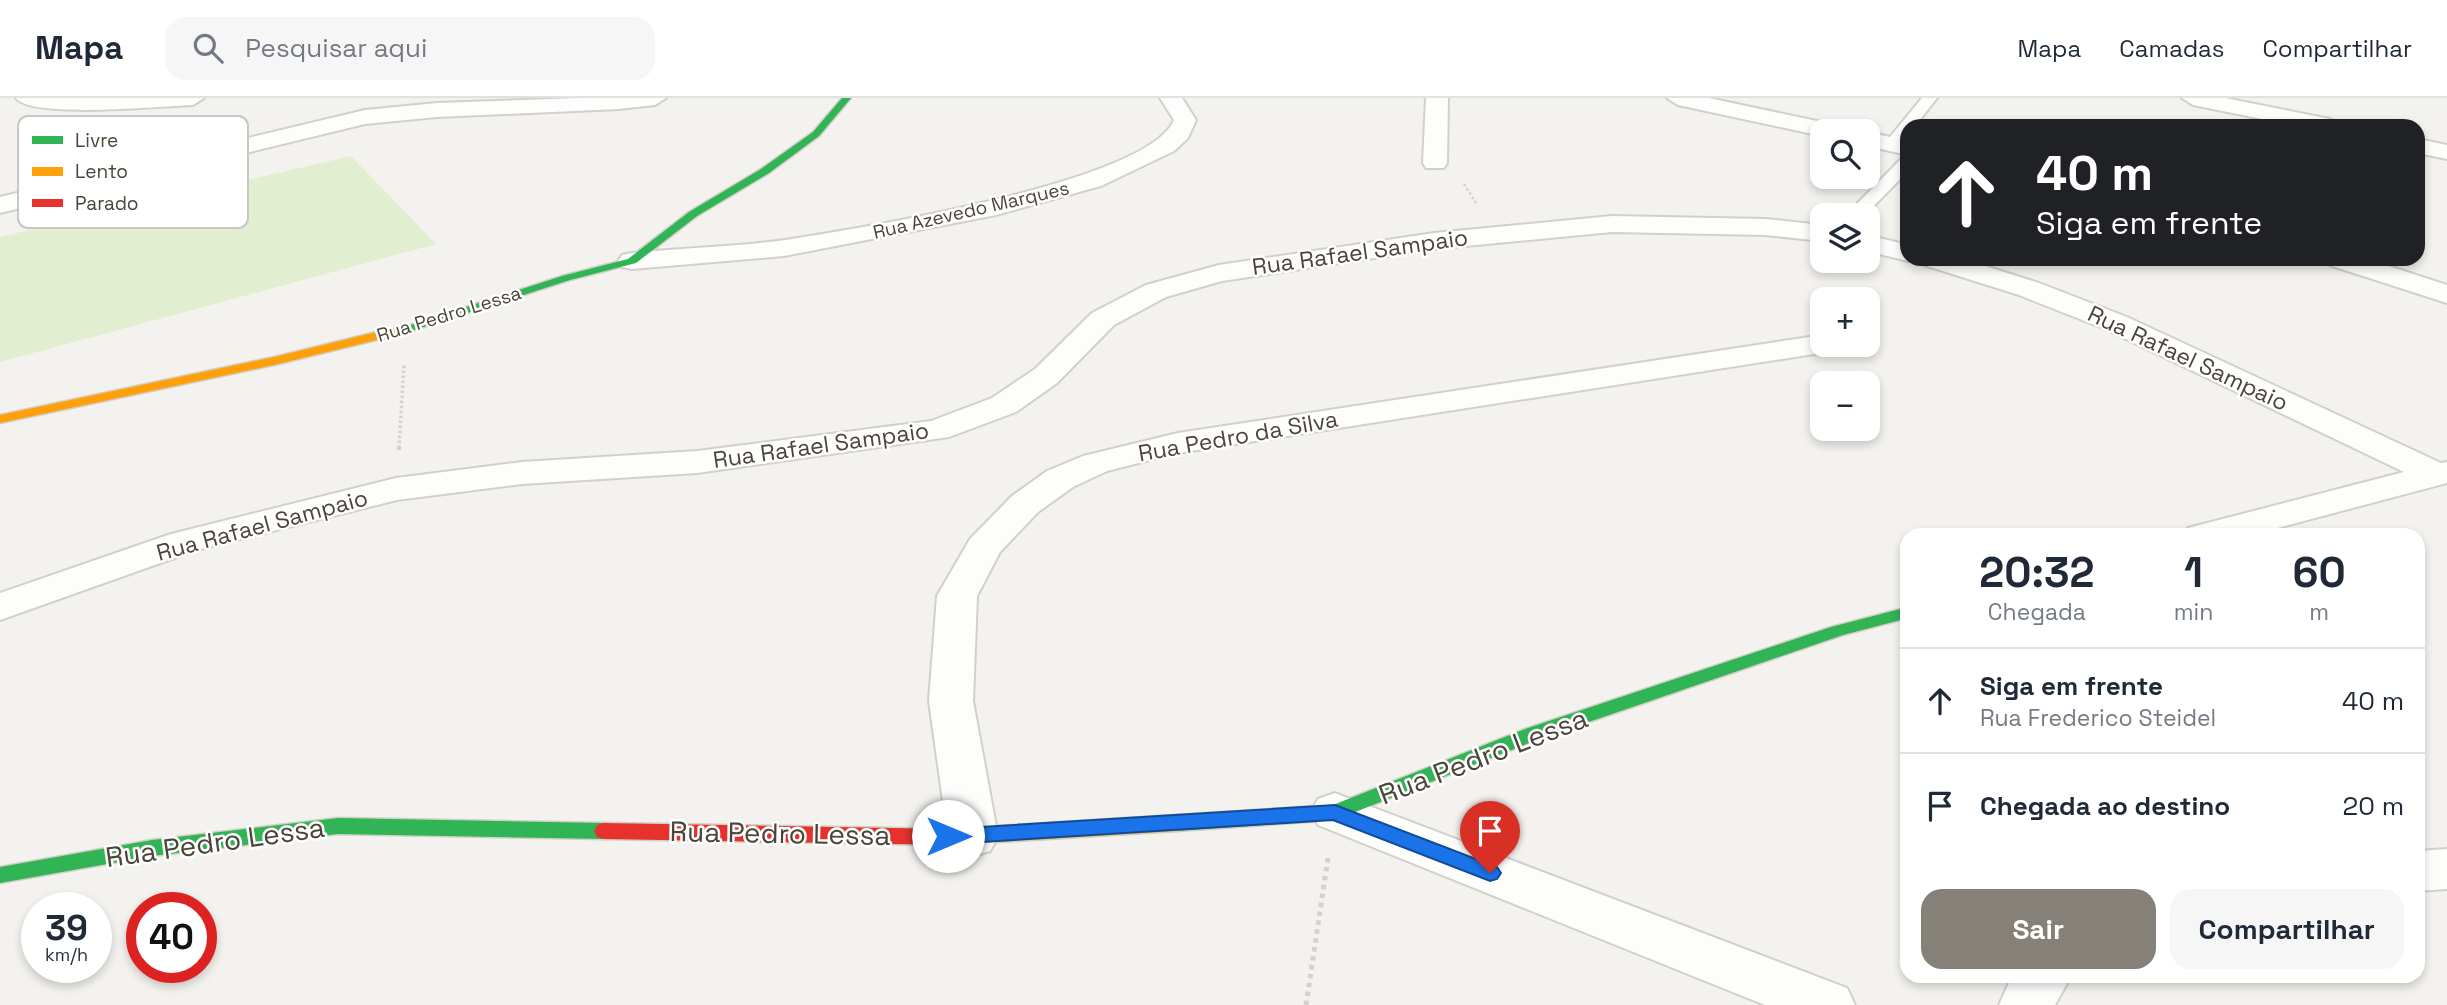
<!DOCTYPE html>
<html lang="pt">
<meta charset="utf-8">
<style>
body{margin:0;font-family:"Space Grotesk",sans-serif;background:#f6f6f7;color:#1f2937;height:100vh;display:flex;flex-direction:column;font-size:26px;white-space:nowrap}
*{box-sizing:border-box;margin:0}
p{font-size:23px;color:#747a83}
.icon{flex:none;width:38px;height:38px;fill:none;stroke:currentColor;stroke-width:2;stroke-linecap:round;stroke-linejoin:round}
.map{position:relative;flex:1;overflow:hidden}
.details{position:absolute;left:1900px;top:430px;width:525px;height:455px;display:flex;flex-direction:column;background:#fff;border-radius:21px;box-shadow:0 4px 10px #0003}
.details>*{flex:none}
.hud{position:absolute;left:1900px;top:21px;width:525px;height:147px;border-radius:21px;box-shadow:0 4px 10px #0003;background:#202124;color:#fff;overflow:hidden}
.tools{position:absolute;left:1810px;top:21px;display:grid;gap:14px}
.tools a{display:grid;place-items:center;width:70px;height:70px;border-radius:14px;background:#fff;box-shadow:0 4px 10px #0003;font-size:35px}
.speed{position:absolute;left:21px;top:794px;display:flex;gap:14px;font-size:35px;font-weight:700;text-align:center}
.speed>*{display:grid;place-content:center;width:91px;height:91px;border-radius:50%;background:#fff;box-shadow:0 4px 10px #0003;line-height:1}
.speed small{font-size:18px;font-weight:400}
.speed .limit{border:10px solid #d22;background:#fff;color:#111}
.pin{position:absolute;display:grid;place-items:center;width:60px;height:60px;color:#fff;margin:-72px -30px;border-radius:50% 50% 50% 0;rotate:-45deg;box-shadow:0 0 7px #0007}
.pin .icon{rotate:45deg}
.me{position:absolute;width:77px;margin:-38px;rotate:90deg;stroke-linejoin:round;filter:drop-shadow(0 0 5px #0008)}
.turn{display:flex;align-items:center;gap:24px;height:147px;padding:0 21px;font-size:32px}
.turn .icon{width:91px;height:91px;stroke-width:2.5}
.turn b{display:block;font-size:49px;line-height:60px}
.eta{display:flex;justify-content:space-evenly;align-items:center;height:119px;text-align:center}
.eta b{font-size:42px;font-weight:700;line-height:49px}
.button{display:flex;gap:14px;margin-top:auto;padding:14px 21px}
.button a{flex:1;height:80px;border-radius:21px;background:#868178;color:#fff;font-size:28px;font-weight:700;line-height:80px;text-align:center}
.button a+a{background:#f6f6f7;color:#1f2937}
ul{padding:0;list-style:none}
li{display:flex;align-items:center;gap:21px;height:105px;padding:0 21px;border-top:2px solid #e0e1e3}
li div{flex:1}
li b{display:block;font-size:26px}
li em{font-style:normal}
header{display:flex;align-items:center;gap:42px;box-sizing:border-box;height:98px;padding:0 35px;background:#fff;border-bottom:2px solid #e0e1e3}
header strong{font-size:33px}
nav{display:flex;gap:38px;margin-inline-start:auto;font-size:24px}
.search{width:490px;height:63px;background:#f6f6f7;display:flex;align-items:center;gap:18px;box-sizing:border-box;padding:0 24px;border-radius:21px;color:#747a83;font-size:26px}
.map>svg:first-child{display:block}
.green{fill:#e1eecf}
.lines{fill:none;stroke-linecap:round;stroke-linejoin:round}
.lane-casing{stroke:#d2d0cb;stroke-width:4}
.street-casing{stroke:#d2d0cb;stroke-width:4}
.fast-casing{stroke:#d3cfc5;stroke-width:3}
.slow-casing{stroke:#d3cfc5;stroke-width:3}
.jam-casing{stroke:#d3cfc5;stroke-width:3}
.path-far3{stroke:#d3d2cc;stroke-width:2.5;stroke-dasharray:2.5 2.5;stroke-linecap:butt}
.path-far2{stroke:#d3d2cc;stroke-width:3.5;stroke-dasharray:2.5 2.5;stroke-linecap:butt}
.path-far1{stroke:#d3d2cc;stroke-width:4.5;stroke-dasharray:3.5 3.5;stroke-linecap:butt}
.path{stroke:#d3d2cc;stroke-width:5;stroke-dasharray:4.5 4.5;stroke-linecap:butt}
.lane{fill:#fdfdfc;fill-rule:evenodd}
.street{fill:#fdfdfc;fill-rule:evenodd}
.fast{fill:#30b455;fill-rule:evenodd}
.slow{fill:#ff9f0a;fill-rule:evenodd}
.jam{fill:#e5322d;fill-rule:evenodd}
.route{fill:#1a73e8;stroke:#114b97;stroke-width:2}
.labels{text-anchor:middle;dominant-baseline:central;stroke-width:5;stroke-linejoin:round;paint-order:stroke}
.far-street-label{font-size:19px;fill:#4b4439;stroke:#fff}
.street-label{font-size:23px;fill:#4b4439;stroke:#fff}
.near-street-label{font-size:28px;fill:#4b4439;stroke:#fff}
.key{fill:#fff;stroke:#c9c7c4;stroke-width:2}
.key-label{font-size:19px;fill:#4b4439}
</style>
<header>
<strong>Mapa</strong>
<div class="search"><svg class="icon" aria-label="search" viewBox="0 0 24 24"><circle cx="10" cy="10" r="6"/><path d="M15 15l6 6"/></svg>Pesquisar aqui</div>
<nav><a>Mapa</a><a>Camadas</a><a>Compartilhar</a></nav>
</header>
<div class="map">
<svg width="2447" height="907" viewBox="0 0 2447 907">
<rect width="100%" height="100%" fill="#f4f2ee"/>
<path class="green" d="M 351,58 L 436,146 L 0,264 L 0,139 Z"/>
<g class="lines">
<defs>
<g id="lane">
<path d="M 1922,0 L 1937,0 L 1915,28 L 1908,28 L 1908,38 L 1898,50 L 1886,50 L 1886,44 Z"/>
<path d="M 1908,58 L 1908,73 L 1865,117 L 1846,117 L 1902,60 Z"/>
</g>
<g id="street">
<path d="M 16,0 L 204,0 L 193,7 C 164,8 30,21 16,0 Z"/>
<path d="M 580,0 L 666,0 L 655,7 L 619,11 L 437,19 L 365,26 L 0,115 L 0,99 L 365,12 L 437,5 Z"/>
<path d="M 1160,0 L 1182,0 L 1196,22 L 1188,40 L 1174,53 L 1101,88 L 996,117 L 784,158 L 632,171 L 622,169 L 618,163 L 622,157 L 632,155 C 683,150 735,149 785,142 C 855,131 1148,85 1174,22 Z"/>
<path d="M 1426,0 L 1448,0 L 1447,65 L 1444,70 L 1426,70 L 1423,65 Z"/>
<path d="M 1667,0 L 1709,0 L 1831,26 L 1842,33 L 1822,33 L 1822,38 L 1678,7 Z"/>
<path d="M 2182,0 L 2225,0 L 2330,21 L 2341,28 L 2297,28 L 2193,7 Z"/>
<path d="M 1867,34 L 1908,43 L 1908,57 L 1867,48 Z"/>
<path d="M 2418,41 L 2447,47 L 2447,61 L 2418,55 Z"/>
<path d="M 1612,118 L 1765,121 L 1822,127 L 1822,143 L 1765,137 L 1612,134 L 1434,151 L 1222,183 L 1166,199 L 1114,227 L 1057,285 L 1016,314 L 949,339 L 697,375 L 522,386 L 397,402 L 197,452 L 0,522 L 0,495 L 171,436 L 396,380 L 522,364 L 697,353 L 931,323 L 992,300 L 1035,271 L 1092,215 L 1146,187 L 1219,167 L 1434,135 Z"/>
<path d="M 1867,137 L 1908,147 L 1908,161 L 1917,161 L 1908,163 L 1867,153 Z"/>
<path d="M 1920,161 L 1963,161 L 2039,185 L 2127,219 L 2441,365 L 2447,364 L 2447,385 L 2247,438 L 2182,438 L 2188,430 L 2404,374 L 2105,231 L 2019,197 L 1924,167 Z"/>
<path d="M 2325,161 L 2367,161 L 2447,187 L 2447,205 L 2329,167 Z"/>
<path d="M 1816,238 L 1822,239 L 1822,247 L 1831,247 L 1827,254 L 1178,355 L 1107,373 L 1073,389 L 1038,414 L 1000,454 L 977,498 L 973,603 L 998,739 L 990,753 L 973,758 L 956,753 L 948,739 L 929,603 L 937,498 L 970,441 L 1012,398 L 1047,373 L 1083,358 L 1178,335 Z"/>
<path d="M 1335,695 L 1847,890 L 1855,907 L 1765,907 L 1318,727 L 1311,714 L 1318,701 Z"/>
<path d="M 2447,751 L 2447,791 L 2418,793 L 2418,753 Z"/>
<path d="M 2012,878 L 2071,878 L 2055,907 L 1999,907 Z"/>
</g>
<g id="fast">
<path d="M 842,0 L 851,0 L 819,38 L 769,75 L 697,118 L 636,165 L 570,182 L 405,235 L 401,236 L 395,232 L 562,178 L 628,161 L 689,114 L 761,71 L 813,34 Z"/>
<path d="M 1908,509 L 1908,520 L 1843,537 L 1539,641 L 1335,722 L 1177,733 L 1170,730 L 1167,725 L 1170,720 L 1177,717 L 1333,707 L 1525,631 L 1831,529 Z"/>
<path d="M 338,720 L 604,725 L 611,727 L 614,733 L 611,739 L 604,741 L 338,736 L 152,758 L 0,785 L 0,769 L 152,742 Z"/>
</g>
<g id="slow">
<path d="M 401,228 L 407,232 L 405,235 L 274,267 L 0,325 L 0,317 L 274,259 Z"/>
<path d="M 1177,717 L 1184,720 L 1187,725 L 1184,730 L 1177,733 L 951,747 L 944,745 L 941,739 L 944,733 L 951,731 Z"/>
</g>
<path id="jam" d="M 604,725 L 951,731 L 958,733 L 961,739 L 958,745 L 951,747 L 604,741 L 597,739 L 594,733 L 597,727 Z"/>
</defs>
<use href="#lane" class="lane-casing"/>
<use href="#street" class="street-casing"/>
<use href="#fast" class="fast-casing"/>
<use href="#slow" class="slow-casing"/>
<use href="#jam" class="jam-casing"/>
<path class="path-far3" d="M 1464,86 L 1476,105"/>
<path class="path-far2" d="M 399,350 L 404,266"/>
<path class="path-far1" d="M 399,352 L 399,349"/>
<path class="path" d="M 1306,907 L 1328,760"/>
<use href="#lane" class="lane"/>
<use href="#street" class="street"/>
<use href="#fast" class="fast"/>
<use href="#slow" class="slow"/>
<use href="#jam" class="jam"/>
</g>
<path class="route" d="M 1335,707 L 1497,769 L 1501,775 L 1497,781 L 1490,783 L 1333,722 L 948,746 L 941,744 L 938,738 L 941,733 L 948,731 Z"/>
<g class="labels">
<g class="far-street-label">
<text transform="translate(971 112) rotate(-13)">Rua Azevedo Marques</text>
<text transform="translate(449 216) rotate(-17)">Rua Pedro Lessa</text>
</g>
<g class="street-label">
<text transform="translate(1360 154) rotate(-8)">Rua Rafael Sampaio</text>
<text transform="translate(2188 260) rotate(25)">Rua Rafael Sampaio</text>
<text transform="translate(1238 338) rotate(-10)">Rua Pedro da Silva</text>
<text transform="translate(821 347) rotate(-8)">Rua Rafael Sampaio</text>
<text transform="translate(262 427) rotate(-15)">Rua Rafael Sampaio</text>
</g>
<g class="near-street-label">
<text transform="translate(1483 658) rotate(-21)">Rua Pedro Lessa</text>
<text transform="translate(780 735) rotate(1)">Rua Pedro Lessa</text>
<text transform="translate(215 744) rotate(-8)">Rua Pedro Lessa</text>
</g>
</g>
<rect x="18" y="18" width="230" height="112" rx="10" class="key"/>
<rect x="32" y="38" width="31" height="8" fill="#30b455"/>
<rect x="32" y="69" width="31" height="9" fill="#ff9f0a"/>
<rect x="32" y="101" width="31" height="8" fill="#e5322d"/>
<g class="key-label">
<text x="75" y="49">Livre</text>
<text x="75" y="80">Lento</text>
<text x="75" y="112">Parado</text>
</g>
</svg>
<div class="tools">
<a><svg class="icon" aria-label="search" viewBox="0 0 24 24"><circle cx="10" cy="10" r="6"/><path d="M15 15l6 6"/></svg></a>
<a><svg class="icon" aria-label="layers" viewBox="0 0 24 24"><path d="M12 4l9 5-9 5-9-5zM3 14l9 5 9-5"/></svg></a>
<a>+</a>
<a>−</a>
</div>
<div class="speed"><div>39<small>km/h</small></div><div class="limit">40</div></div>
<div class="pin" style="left:1490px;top:775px;background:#d93025"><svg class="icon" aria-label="arrive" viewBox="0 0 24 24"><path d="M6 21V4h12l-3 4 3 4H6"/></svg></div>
<svg class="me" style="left:948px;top:738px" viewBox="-20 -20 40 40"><circle r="19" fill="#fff"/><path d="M0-13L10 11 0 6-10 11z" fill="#1a73e8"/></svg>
<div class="hud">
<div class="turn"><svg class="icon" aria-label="ahead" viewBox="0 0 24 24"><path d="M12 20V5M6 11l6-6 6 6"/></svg><div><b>40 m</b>Siga em frente</div></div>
</div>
<section class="details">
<div class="eta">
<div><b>20:32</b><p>Chegada</p></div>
<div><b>1</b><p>min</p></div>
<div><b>60</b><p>m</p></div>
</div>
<ul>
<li><svg class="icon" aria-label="ahead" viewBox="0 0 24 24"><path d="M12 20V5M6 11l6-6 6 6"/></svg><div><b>Siga em frente</b><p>Rua Frederico Steidel</p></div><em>40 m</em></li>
<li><svg class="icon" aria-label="arrive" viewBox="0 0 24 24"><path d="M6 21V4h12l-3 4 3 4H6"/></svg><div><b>Chegada ao destino</b></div><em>20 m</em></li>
</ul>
<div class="button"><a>Sair</a><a>Compartilhar</a></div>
</section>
</div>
